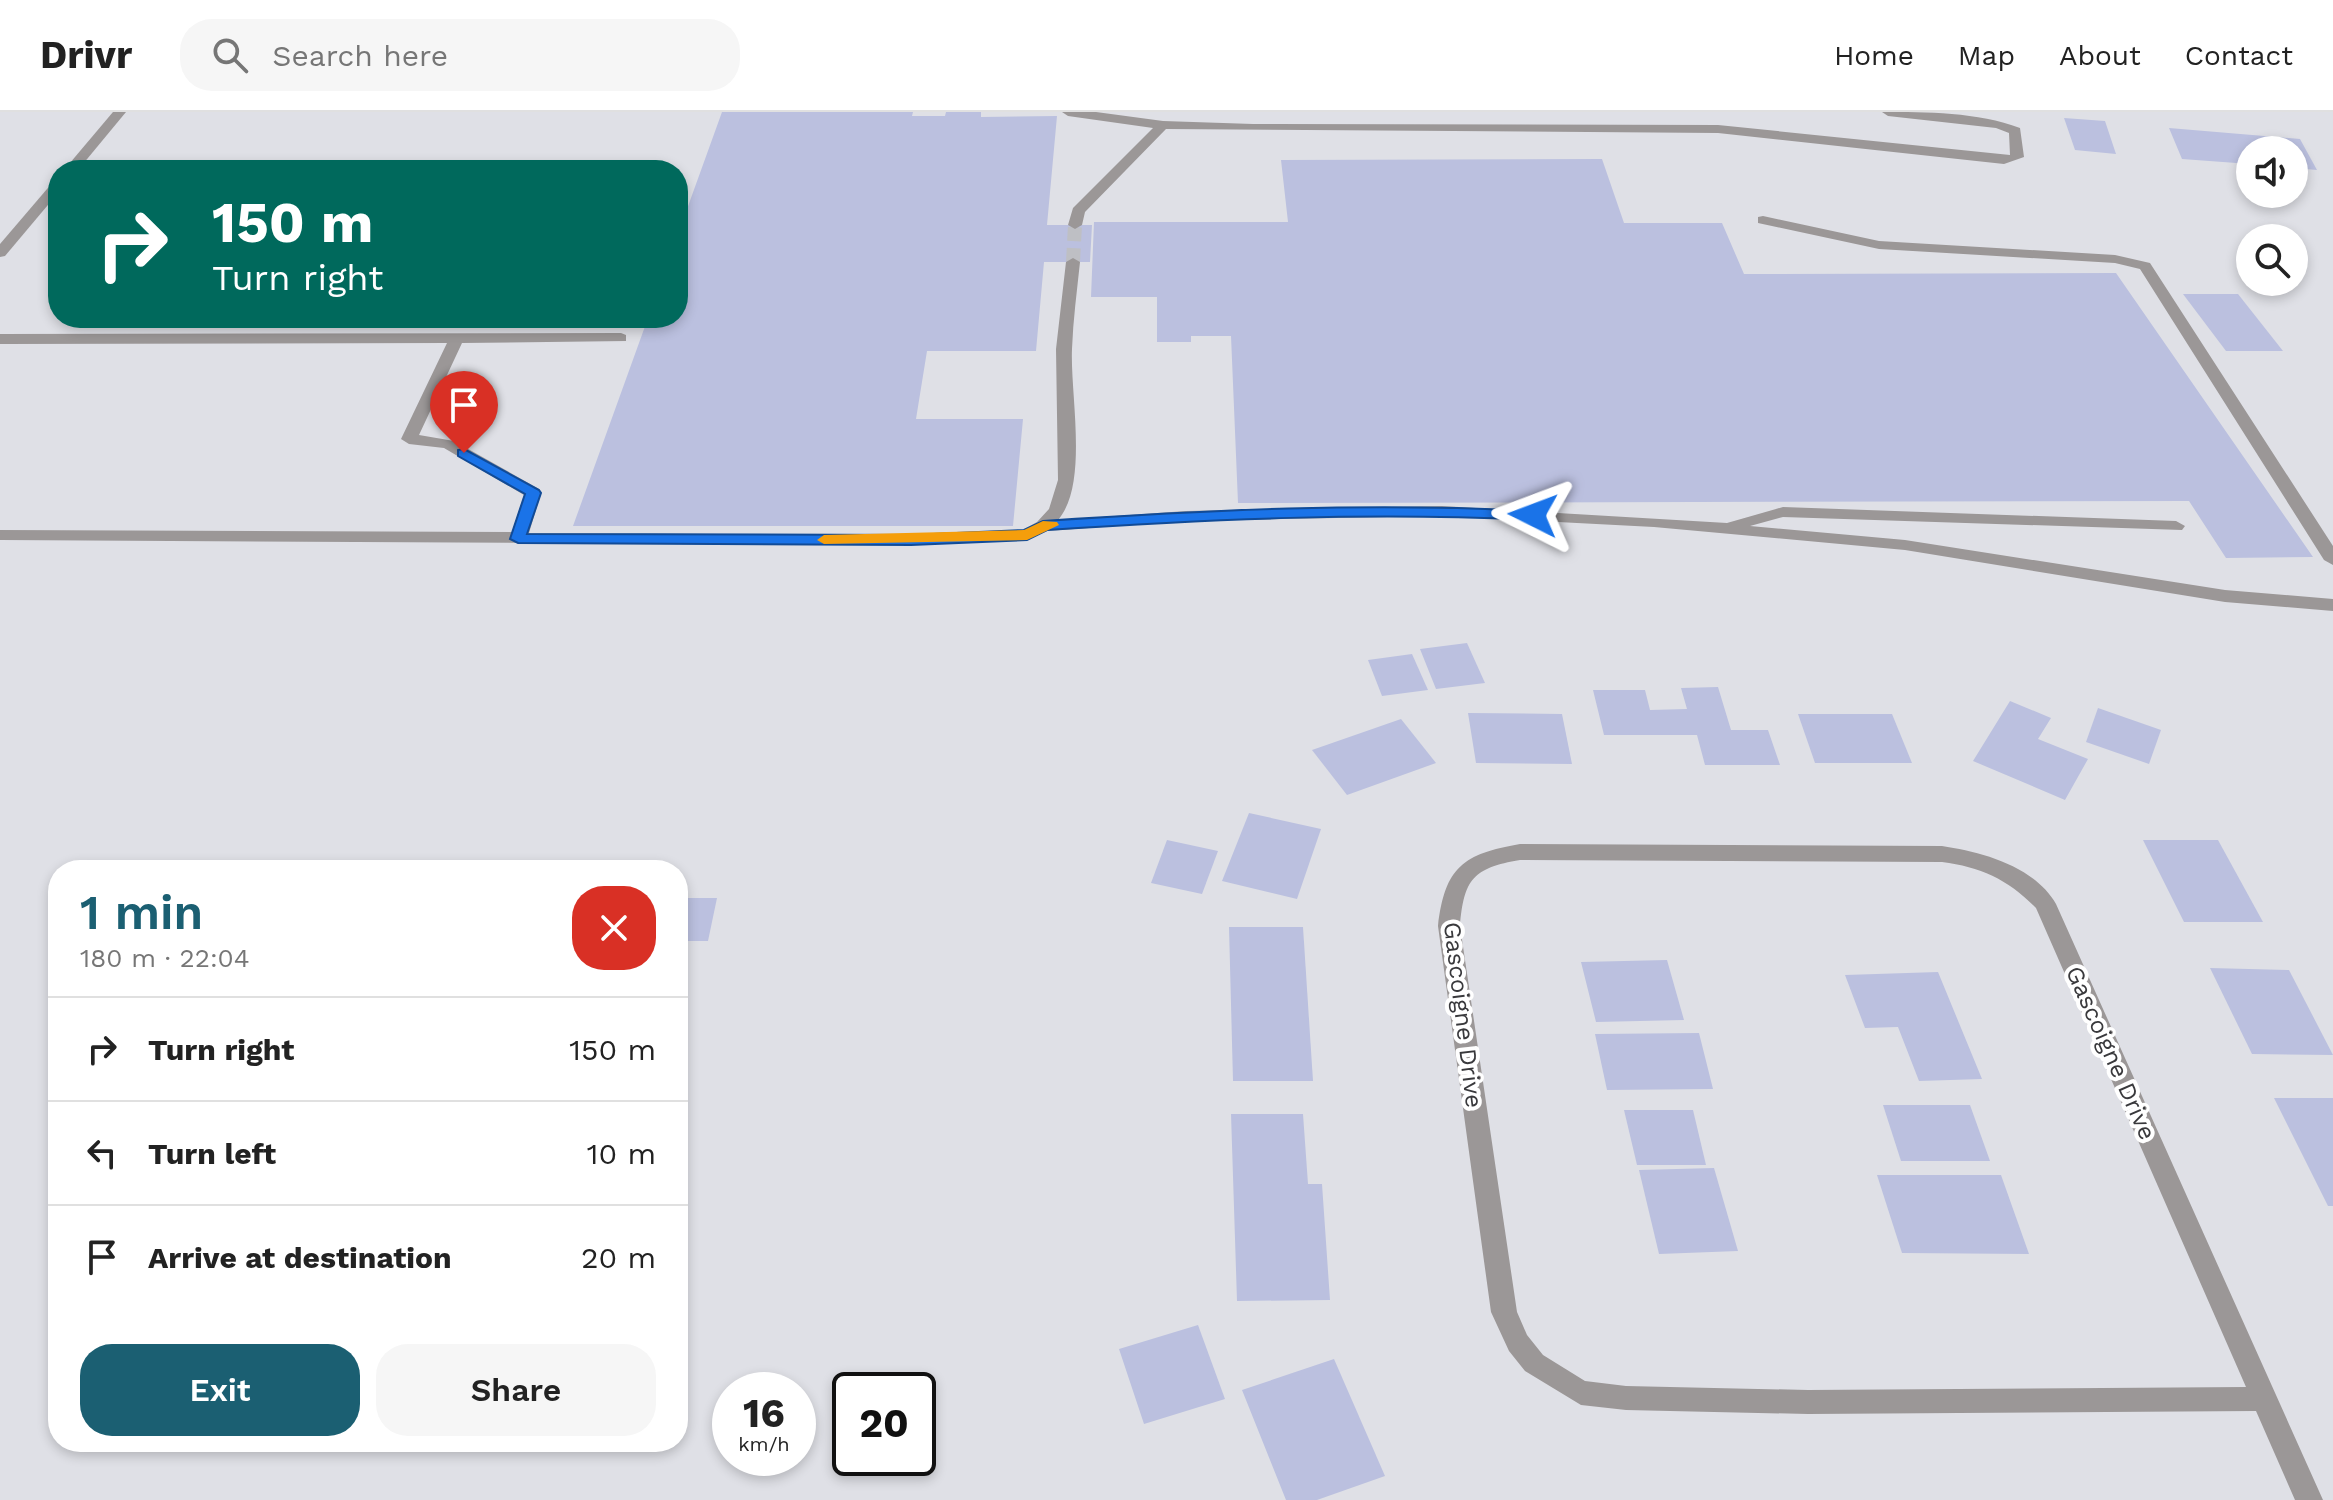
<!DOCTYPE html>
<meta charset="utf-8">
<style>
body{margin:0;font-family:"Work Sans",sans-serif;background:#f6f6f6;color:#222;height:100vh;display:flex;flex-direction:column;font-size:30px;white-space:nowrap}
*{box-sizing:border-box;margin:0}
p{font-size:26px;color:#767676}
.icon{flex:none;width:44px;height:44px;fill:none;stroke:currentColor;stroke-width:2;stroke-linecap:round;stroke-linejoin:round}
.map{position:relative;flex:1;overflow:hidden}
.panel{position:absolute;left:48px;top:748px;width:640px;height:592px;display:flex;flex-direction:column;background:#fff;border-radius:32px;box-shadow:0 4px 12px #0003}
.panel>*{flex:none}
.guide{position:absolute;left:48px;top:48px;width:640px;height:168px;border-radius:32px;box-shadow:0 4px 12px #0003;background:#00695c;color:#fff;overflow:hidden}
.controls{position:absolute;left:2236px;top:24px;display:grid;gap:16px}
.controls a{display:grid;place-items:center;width:72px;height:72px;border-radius:50%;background:#fff;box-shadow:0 4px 12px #0003;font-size:40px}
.speed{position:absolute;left:712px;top:1260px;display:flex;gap:16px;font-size:40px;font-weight:700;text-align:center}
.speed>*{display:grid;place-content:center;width:104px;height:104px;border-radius:50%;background:#fff;box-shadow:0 4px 12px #0003;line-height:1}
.speed small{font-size:20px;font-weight:400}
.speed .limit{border:4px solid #111;border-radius:12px;background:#fff;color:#111}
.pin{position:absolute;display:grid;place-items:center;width:68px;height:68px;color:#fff;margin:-82px -34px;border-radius:50% 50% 50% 0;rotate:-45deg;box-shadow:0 0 8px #0007}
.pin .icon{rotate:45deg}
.me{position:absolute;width:88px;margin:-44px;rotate:273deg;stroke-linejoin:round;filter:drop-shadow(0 0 6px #0008)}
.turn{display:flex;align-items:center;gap:28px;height:168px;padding:0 32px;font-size:36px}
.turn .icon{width:104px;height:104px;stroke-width:2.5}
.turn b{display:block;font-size:56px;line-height:68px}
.round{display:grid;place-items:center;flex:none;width:84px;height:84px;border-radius:32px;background:#f6f6f6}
.headline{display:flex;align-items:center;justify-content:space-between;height:136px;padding:0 32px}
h1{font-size:48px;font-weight:600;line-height:60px;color:#1b5f72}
.action{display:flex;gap:16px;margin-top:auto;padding:16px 32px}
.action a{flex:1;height:92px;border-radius:32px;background:#1b5f72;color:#fff;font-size:32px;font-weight:600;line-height:92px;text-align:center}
.action a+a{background:#f6f6f6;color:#222}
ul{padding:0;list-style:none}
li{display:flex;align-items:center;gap:24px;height:104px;padding:0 32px;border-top:2px solid #e0e0e0}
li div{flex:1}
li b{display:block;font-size:30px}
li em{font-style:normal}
header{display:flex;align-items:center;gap:48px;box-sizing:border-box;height:112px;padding:0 40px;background:#fff;border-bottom:2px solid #e0e0e0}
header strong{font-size:38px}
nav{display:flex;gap:44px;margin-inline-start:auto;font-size:28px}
.search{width:560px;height:72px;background:#f6f6f6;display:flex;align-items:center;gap:20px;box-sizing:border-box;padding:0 28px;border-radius:32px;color:#767676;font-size:30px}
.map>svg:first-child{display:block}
.building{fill:#bbc0df}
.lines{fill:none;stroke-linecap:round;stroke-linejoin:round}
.minor-tunnel{stroke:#bebfc4;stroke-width:14;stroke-dasharray:14 7;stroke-linecap:butt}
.minor{fill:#9b9797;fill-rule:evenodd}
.route{fill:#1a73e8;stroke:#114b97;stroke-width:2}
.slow{fill:#f59e0b}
.labels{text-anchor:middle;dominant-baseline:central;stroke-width:8;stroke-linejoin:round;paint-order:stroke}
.street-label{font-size:24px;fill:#39393c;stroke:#fff}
</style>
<header>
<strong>Drivr</strong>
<div class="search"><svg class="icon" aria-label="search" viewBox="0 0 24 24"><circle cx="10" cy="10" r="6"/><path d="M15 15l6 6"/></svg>Search here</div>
<nav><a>Home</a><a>Map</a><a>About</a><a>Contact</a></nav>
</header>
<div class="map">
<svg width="2333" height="1388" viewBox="0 0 2333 1388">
<rect width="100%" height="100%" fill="#dfe0e6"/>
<g class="building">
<path d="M 722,0 L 913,0 L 912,4 L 945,4 L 946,0 L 981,0 L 981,5 L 1057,4 L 1047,113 L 1092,113 L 1090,150 L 1044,150 L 1036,239 L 927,239 L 916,307 L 1023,307 L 1013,414 L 573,414 L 648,206 L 678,206 L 678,122 Z"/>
<path d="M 2064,6 L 2105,9 L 2116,42 L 2075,38 Z"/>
<path d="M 2169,16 L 2300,27 L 2317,58 L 2294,56 L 2294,38 L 2250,38 L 2250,52 L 2182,47 Z"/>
<path d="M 1602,47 L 1624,111 L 1722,111 L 1744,162 L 2116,161 L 2313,445 L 2226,446 L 2189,389 L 1238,391 L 1231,224 L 1191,224 L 1191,230 L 1157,230 L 1157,185 L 1091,185 L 1094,110 L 1288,110 L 1281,48 Z"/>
<path d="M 2183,182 L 2238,182 L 2283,239 L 2226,239 Z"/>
<path d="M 1467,531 L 1485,571 L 1436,577 L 1420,537 Z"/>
<path d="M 1412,542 L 1428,578 L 1382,584 L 1368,548 Z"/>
<path d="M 1718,575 L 1731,618 L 1768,618 L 1780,653 L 1705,653 L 1697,623 L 1604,623 L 1593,578 L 1645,578 L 1650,598 L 1687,597 L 1681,576 Z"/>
<path d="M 2010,589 L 2051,606 L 2038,627 L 2088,647 L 2065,688 L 1973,649 Z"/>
<path d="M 2098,596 L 2161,618 L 2149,652 L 2086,630 Z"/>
<path d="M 1468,601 L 1562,602 L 1572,652 L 1476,651 Z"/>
<path d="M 1798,602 L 1892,602 L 1912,651 L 1815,651 Z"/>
<path d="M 1401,607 L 1436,651 L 1347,683 L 1312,638 Z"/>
<path d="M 1249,701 L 1321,717 L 1297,787 L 1222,769 Z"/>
<path d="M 1167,728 L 1218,739 L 1202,782 L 1151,771 Z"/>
<path d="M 2143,728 L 2218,728 L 2263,810 L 2184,810 Z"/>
<path d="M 678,786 L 717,786 L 708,829 L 678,829 Z"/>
<path d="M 1229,815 L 1303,815 L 1313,969 L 1233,969 Z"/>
<path d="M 1667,848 L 1684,908 L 1596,910 L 1581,850 Z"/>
<path d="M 2210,856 L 2289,858 L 2333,943 L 2252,942 Z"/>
<path d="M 1938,860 L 1982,967 L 1919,969 L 1898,915 L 1865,916 L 1845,863 Z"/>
<path d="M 1699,921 L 1713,977 L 1607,978 L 1595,922 Z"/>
<path d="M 2274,986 L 2333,986 L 2333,1094 L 2328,1094 Z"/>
<path d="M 1883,993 L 1970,993 L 1990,1049 L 1901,1049 Z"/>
<path d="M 1624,998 L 1693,998 L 1706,1053 L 1637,1053 Z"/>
<path d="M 1231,1002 L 1303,1002 L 1308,1072 L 1322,1072 L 1330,1188 L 1237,1189 Z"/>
<path d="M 1714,1056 L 1738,1139 L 1659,1142 L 1639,1058 Z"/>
<path d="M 1877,1063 L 2001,1063 L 2029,1142 L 1902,1141 Z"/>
<path d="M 1198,1213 L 1225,1287 L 1144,1312 L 1119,1237 Z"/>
<path d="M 1334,1247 L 1385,1364 L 1317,1388 L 1286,1388 L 1242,1278 Z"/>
</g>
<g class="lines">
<path class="minor-tunnel" d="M 1073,150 L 1075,113"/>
<g class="minor">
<path d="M 113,0 L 126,0 L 78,58 L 64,58 Z"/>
<path d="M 1062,0 L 1096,0 L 1163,9 L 1253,12 L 1718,13 L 2010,43 L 2009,21 L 1996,16 L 1888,4 L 1882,0 C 1926,0 1978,0 2020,16 L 2024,45 L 2004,52 L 1718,21 L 1166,17 L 1085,100 L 1082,113 L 1075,117 L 1068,113 L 1073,96 L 1153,16 L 1068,4 Z"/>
<path d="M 58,69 L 58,81 L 5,144 L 0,145 L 0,132 L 53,70 Z"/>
<path d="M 1763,104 L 1879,129 L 2115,143 L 2150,151 L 2333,434 L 2333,453 L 2324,448 L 2140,157 L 2115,151 L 1879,137 L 1758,111 L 1758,105 Z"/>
<path d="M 1073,146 L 1080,150 C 1077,179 1073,208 1072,237 C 1070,283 1089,372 1058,408 L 1186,399 L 1442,394 L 1727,411 L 1783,395 L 2176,409 L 2185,414 L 2182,418 L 1783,405 L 1750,414 L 1905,428 L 2225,478 L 2333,487 L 2333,499 L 2225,490 L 1905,438 L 1654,415 L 1442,404 L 1186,409 L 1047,419 L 1027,428 L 911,433 L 0,428 L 0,418 L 512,420 L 524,383 L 444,336 L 409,332 L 401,327 L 447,231 L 0,232 L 0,222 L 621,221 L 626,223 L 626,229 L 462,231 L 419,323 L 454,329 L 539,377 L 541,381 L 529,421 L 911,423 L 1023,418 L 1037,410 L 1049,397 L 1058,368 L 1056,237 L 1066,150 Z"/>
<path d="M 1520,732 L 1942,734 C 1982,740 2034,754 2056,792 L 2323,1388 L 2295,1388 L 2256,1299 L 1808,1302 L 1626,1298 L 1581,1293 L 1525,1259 L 1509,1239 L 1491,1200 L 1438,814 C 1445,755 1463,742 1520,732 ZM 1520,748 L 1942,750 C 1981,755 2009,768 2036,796 L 2246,1275 L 1808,1278 L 1626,1274 L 1585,1269 L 1543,1243 L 1527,1223 L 1517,1200 L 1460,814 C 1464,767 1473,756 1520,748 Z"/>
</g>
</g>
<path class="route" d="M 464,337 L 539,378 L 541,381 L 527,422 L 911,423 L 1024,418 L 1043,409 C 1206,398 1370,390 1533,399 L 1541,403 L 1533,408 C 1371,400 1209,407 1047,418 L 1027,428 L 911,433 L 518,431 L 510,427 L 525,382 L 458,344 L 458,338 Z"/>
<path class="slow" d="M 1043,409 L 1057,410 L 1059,413 L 1027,428 L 824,432 L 817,428 L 824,423 L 1024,418 Z"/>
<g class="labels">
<g class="street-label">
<text transform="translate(1463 903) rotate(83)">Gascoigne Drive</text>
<text transform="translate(2111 941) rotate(66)">Gascoigne Drive</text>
</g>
</g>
</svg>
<div class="controls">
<a><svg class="icon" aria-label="sound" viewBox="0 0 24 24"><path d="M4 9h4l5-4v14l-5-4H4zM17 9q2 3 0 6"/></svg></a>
<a><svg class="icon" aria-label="search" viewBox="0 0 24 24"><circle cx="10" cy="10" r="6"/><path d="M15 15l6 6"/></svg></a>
</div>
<div class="speed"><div>16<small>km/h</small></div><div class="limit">20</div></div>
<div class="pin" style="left:464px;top:341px;background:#d93025"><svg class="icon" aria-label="arrive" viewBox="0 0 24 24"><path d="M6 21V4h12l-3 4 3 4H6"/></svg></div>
<svg class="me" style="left:1533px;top:403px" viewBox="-20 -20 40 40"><path d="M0-17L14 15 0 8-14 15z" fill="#1a73e8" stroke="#fff" stroke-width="4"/></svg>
<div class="guide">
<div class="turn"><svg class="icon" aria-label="right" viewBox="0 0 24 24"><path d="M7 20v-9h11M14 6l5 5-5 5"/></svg><div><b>150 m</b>Turn right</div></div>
</div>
<section class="panel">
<div class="headline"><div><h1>1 min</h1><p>180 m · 22:04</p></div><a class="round" style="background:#d93025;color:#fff"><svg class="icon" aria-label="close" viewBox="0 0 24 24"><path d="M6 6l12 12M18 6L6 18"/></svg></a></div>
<ul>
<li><svg class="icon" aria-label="right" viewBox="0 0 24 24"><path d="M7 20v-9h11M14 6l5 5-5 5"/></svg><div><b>Turn right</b></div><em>150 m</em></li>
<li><svg class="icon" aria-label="left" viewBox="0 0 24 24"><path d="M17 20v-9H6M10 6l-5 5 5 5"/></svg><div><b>Turn left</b></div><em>10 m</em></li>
<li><svg class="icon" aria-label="arrive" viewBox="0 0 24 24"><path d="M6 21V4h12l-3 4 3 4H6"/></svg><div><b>Arrive at destination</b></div><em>20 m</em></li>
</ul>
<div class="action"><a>Exit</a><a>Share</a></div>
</section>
</div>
